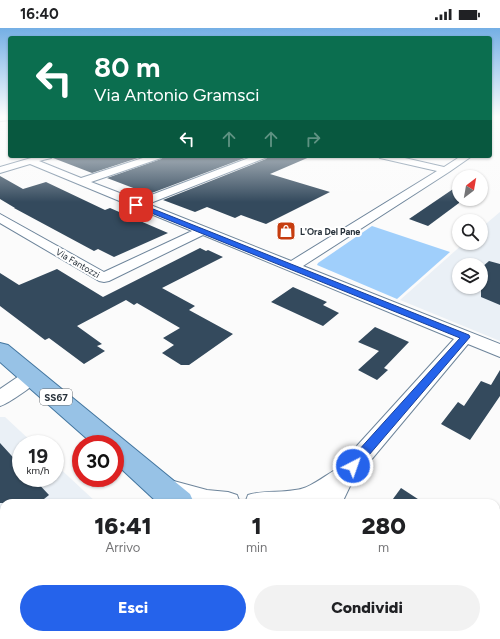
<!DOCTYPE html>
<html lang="it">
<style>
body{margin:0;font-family:Figtree,sans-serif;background:#f2f2f2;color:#202124;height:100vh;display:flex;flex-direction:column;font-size:15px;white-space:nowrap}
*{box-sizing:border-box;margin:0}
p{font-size:13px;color:#757577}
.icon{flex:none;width:22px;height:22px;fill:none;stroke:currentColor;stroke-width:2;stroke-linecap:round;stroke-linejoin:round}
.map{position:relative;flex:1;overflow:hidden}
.sheet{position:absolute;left:0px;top:471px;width:500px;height:140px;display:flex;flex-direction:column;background:#fff;border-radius:12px 12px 0 0;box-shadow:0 1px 3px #0004}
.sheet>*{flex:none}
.guide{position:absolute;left:8px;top:8px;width:484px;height:122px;border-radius:4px;box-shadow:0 1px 3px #0004;background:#0b6e4f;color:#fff;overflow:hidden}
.needle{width:26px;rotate:31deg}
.fabs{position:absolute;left:452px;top:142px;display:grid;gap:8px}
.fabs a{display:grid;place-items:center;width:36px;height:36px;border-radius:50%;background:#fff;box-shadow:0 1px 3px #0004;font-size:20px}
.speed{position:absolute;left:12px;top:407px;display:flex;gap:8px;font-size:20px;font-weight:700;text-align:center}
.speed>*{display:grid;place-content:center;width:52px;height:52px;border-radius:50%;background:#fff;box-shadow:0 1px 3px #0004;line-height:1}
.speed small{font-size:10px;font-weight:400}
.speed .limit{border:6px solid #d22;background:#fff;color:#111}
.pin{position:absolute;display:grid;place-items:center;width:34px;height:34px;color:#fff;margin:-17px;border-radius:8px;box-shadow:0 2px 6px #0006}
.me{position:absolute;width:44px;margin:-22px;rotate:41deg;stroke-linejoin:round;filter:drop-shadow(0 0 3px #0008)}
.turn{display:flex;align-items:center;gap:14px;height:84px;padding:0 20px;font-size:18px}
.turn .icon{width:52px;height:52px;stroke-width:2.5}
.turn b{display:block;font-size:28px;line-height:34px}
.lanes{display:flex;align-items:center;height:38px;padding:0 20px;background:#0003;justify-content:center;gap:20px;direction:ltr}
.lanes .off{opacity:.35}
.eta{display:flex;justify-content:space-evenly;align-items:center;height:68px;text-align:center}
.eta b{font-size:24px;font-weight:800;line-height:28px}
.primary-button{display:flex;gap:8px;margin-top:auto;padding:8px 20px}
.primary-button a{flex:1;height:46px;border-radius:24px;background:#2563eb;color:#fff;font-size:16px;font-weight:800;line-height:46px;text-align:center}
.primary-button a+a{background:#f2f2f2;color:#202124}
.status{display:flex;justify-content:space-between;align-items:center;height:28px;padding:0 20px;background:#fff;direction:ltr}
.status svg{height:11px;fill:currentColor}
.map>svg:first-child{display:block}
.built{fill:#eaf0f6;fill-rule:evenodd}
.green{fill:#a0cffb}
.building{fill:#344a5d}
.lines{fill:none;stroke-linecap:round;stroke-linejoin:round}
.minor-casing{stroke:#6e859b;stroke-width:2}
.major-casing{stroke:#42759f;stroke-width:2}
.minor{fill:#fff;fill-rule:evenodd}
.major{fill:#97c2e6;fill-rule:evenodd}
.route{fill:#2563eb;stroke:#184099}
.labels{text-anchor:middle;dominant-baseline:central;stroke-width:4;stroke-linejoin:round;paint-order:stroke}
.far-poi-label{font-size:9px;font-weight:bold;fill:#27313a;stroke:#fff;text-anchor:start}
.far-street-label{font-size:9px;fill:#27313a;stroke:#fff}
.shield{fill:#fff;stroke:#686f75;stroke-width:1}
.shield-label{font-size:10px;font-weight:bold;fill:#27313a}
</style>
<div class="status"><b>16:40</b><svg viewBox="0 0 49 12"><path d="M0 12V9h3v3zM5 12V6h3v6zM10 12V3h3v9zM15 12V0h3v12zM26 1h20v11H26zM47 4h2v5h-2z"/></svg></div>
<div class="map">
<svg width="500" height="611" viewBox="0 0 500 611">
<rect width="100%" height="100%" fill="#fbfbfb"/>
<g class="built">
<path d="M 500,184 L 500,313 L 400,272 L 464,215 L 481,215 L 481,200 ZM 459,237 L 481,237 L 481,259 L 459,259 Z"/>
<path d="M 0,389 L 5,389 L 34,416 L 21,416 L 21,450 L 55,450 L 55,436 L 97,475 L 4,475 L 4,607 L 238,607 L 243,611 L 0,611 Z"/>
</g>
<path class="green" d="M 372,198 L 450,224 L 397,271 L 317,237 L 318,235 Z"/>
<g class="building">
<path d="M 54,128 L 144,128 L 92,145 L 53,130 Z"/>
<path d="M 164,128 L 250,128 L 149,166 L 107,150 L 161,131 Z"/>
<path d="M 268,128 L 312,128 L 270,146 L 330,164 L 266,196 L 241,187 L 235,190 L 207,179 L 195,184 L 163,172 L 266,131 Z"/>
<path d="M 0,148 L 23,161 L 46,154 L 105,182 L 110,180 L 168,205 L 114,229 L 98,221 L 94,223 L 14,180 L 15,180 L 0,171 Z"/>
<path d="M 459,157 L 459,175 L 428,198 L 409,191 Z"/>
<path d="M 200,220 L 206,223 L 208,222 L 223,229 L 162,260 L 195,278 L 189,282 L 233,306 L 189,337 L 181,337 L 162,325 L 174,317 L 163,310 L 180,300 L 137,275 L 134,277 L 126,272 L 77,298 L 102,316 L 97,318 L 105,323 L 84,336 L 49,310 L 45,312 L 0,278 L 0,245 L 19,257 L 57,241 L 103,269 Z"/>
<path d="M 489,233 L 500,236 L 500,277 L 481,269 L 481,240 Z"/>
<path d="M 293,259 L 327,274 L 323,277 L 339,285 L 323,298 L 271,274 Z"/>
<path d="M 375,299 L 409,314 L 384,340 L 388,342 L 377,352 L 358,342 L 379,323 L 358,314 Z"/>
<path d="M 500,342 L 500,368 L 470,412 L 441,396 L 458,374 L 464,378 L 481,353 L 491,357 Z"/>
<path d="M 0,415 L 21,438 L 21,450 L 33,450 L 49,467 L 39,475 L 0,475 Z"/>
<path d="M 401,460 L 424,475 L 390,475 Z"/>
</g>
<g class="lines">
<defs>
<g id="minor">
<path d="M 0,89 L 10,89 L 10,92 L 0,93 Z"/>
<path d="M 38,128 L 53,128 L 51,130 L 39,133 L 81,150 L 149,128 L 163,128 L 161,130 L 91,154 L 138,172 L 254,128 L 267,128 L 265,130 L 148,176 L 291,233 L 437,143 L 380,130 L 378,128 L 396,128 L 444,139 L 461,128 L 472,128 L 449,144 L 303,238 L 500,316 L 500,329 L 468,316 L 351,456 L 342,475 L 245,475 L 248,467 C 264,462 280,465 295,462 C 309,461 323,449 335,442 L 454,311 L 203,207 L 109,253 L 104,254 L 99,253 L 0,195 L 0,186 L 104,244 L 192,203 L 30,136 L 0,145 L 0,139 Z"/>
<path d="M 32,343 L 39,344 L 41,349 C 38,355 8,376 0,378 L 0,361 L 25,344 Z"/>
<path d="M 170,452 L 207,462 L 228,464 L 237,467 L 240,475 L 179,475 L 162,469 L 158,462 L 162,455 Z"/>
</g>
<g id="major">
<path d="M 0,315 L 8,317 L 190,466 L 194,475 L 158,475 L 115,435 L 115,416 L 93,416 L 0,334 Z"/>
<path d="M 318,607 L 359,607 L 361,611 L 320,611 Z"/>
</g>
</defs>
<use href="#minor" class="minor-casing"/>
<use href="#major" class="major-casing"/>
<use href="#minor" class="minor"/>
<use href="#major" class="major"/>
</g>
<linearGradient id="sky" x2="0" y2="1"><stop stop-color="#74afe5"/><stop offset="0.51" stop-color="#fdfdfd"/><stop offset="1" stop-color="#fdfdfd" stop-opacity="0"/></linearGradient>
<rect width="500" height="174" fill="url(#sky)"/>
<path class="route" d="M 134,175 L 138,175 L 469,307 L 470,309 L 357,441 L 353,443 L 348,441 L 347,438 L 348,434 L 460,310 L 134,178 Z"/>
<defs>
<symbol id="shop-square" viewBox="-11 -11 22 22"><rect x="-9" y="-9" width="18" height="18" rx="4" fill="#c63d10" stroke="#fff"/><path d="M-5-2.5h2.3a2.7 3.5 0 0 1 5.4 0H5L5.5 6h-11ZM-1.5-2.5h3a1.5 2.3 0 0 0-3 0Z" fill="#fff"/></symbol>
</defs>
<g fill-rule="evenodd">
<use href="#shop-square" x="275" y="192" width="22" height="22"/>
</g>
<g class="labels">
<g class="far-poi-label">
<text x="300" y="203">L'Ora Del Pane</text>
</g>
<g class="far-street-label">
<text transform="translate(78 235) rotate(30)">Via Fantozzi</text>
</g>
<rect class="shield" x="40" y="361" width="32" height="16" rx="3"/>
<g class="shield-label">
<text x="56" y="369">SS67</text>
</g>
</g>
</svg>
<div class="fabs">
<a><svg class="needle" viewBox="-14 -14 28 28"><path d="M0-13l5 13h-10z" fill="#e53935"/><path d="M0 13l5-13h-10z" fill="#757577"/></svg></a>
<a><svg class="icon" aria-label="search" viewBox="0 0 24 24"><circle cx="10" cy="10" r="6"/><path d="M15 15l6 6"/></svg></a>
<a><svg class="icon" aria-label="layers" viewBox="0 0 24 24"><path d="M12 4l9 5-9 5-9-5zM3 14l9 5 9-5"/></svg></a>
</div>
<div class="speed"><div>19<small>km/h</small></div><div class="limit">30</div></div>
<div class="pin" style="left:136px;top:177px;background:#d93025"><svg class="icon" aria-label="arrive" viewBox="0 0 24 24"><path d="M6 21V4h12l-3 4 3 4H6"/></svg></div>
<svg class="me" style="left:353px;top:438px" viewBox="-20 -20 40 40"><circle r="17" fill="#2563eb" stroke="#fff" stroke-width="3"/><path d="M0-11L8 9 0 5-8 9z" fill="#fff"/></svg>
<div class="guide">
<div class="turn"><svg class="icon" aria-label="left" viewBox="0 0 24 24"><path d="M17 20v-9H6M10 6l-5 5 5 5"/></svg><div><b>80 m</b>Via Antonio Gramsci</div></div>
<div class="lanes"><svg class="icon" aria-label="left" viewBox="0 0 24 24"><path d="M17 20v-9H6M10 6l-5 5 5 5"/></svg><svg class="icon off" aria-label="ahead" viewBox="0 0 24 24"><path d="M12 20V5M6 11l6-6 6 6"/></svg><svg class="icon off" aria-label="ahead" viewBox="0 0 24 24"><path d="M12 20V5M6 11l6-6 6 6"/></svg><svg class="icon off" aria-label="right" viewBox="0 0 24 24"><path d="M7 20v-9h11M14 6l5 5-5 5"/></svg></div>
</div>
<section class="sheet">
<div class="eta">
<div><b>16:41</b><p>Arrivo</p></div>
<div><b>1</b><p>min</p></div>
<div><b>280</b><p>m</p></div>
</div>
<div class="primary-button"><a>Esci</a><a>Condividi</a></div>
</section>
</div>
